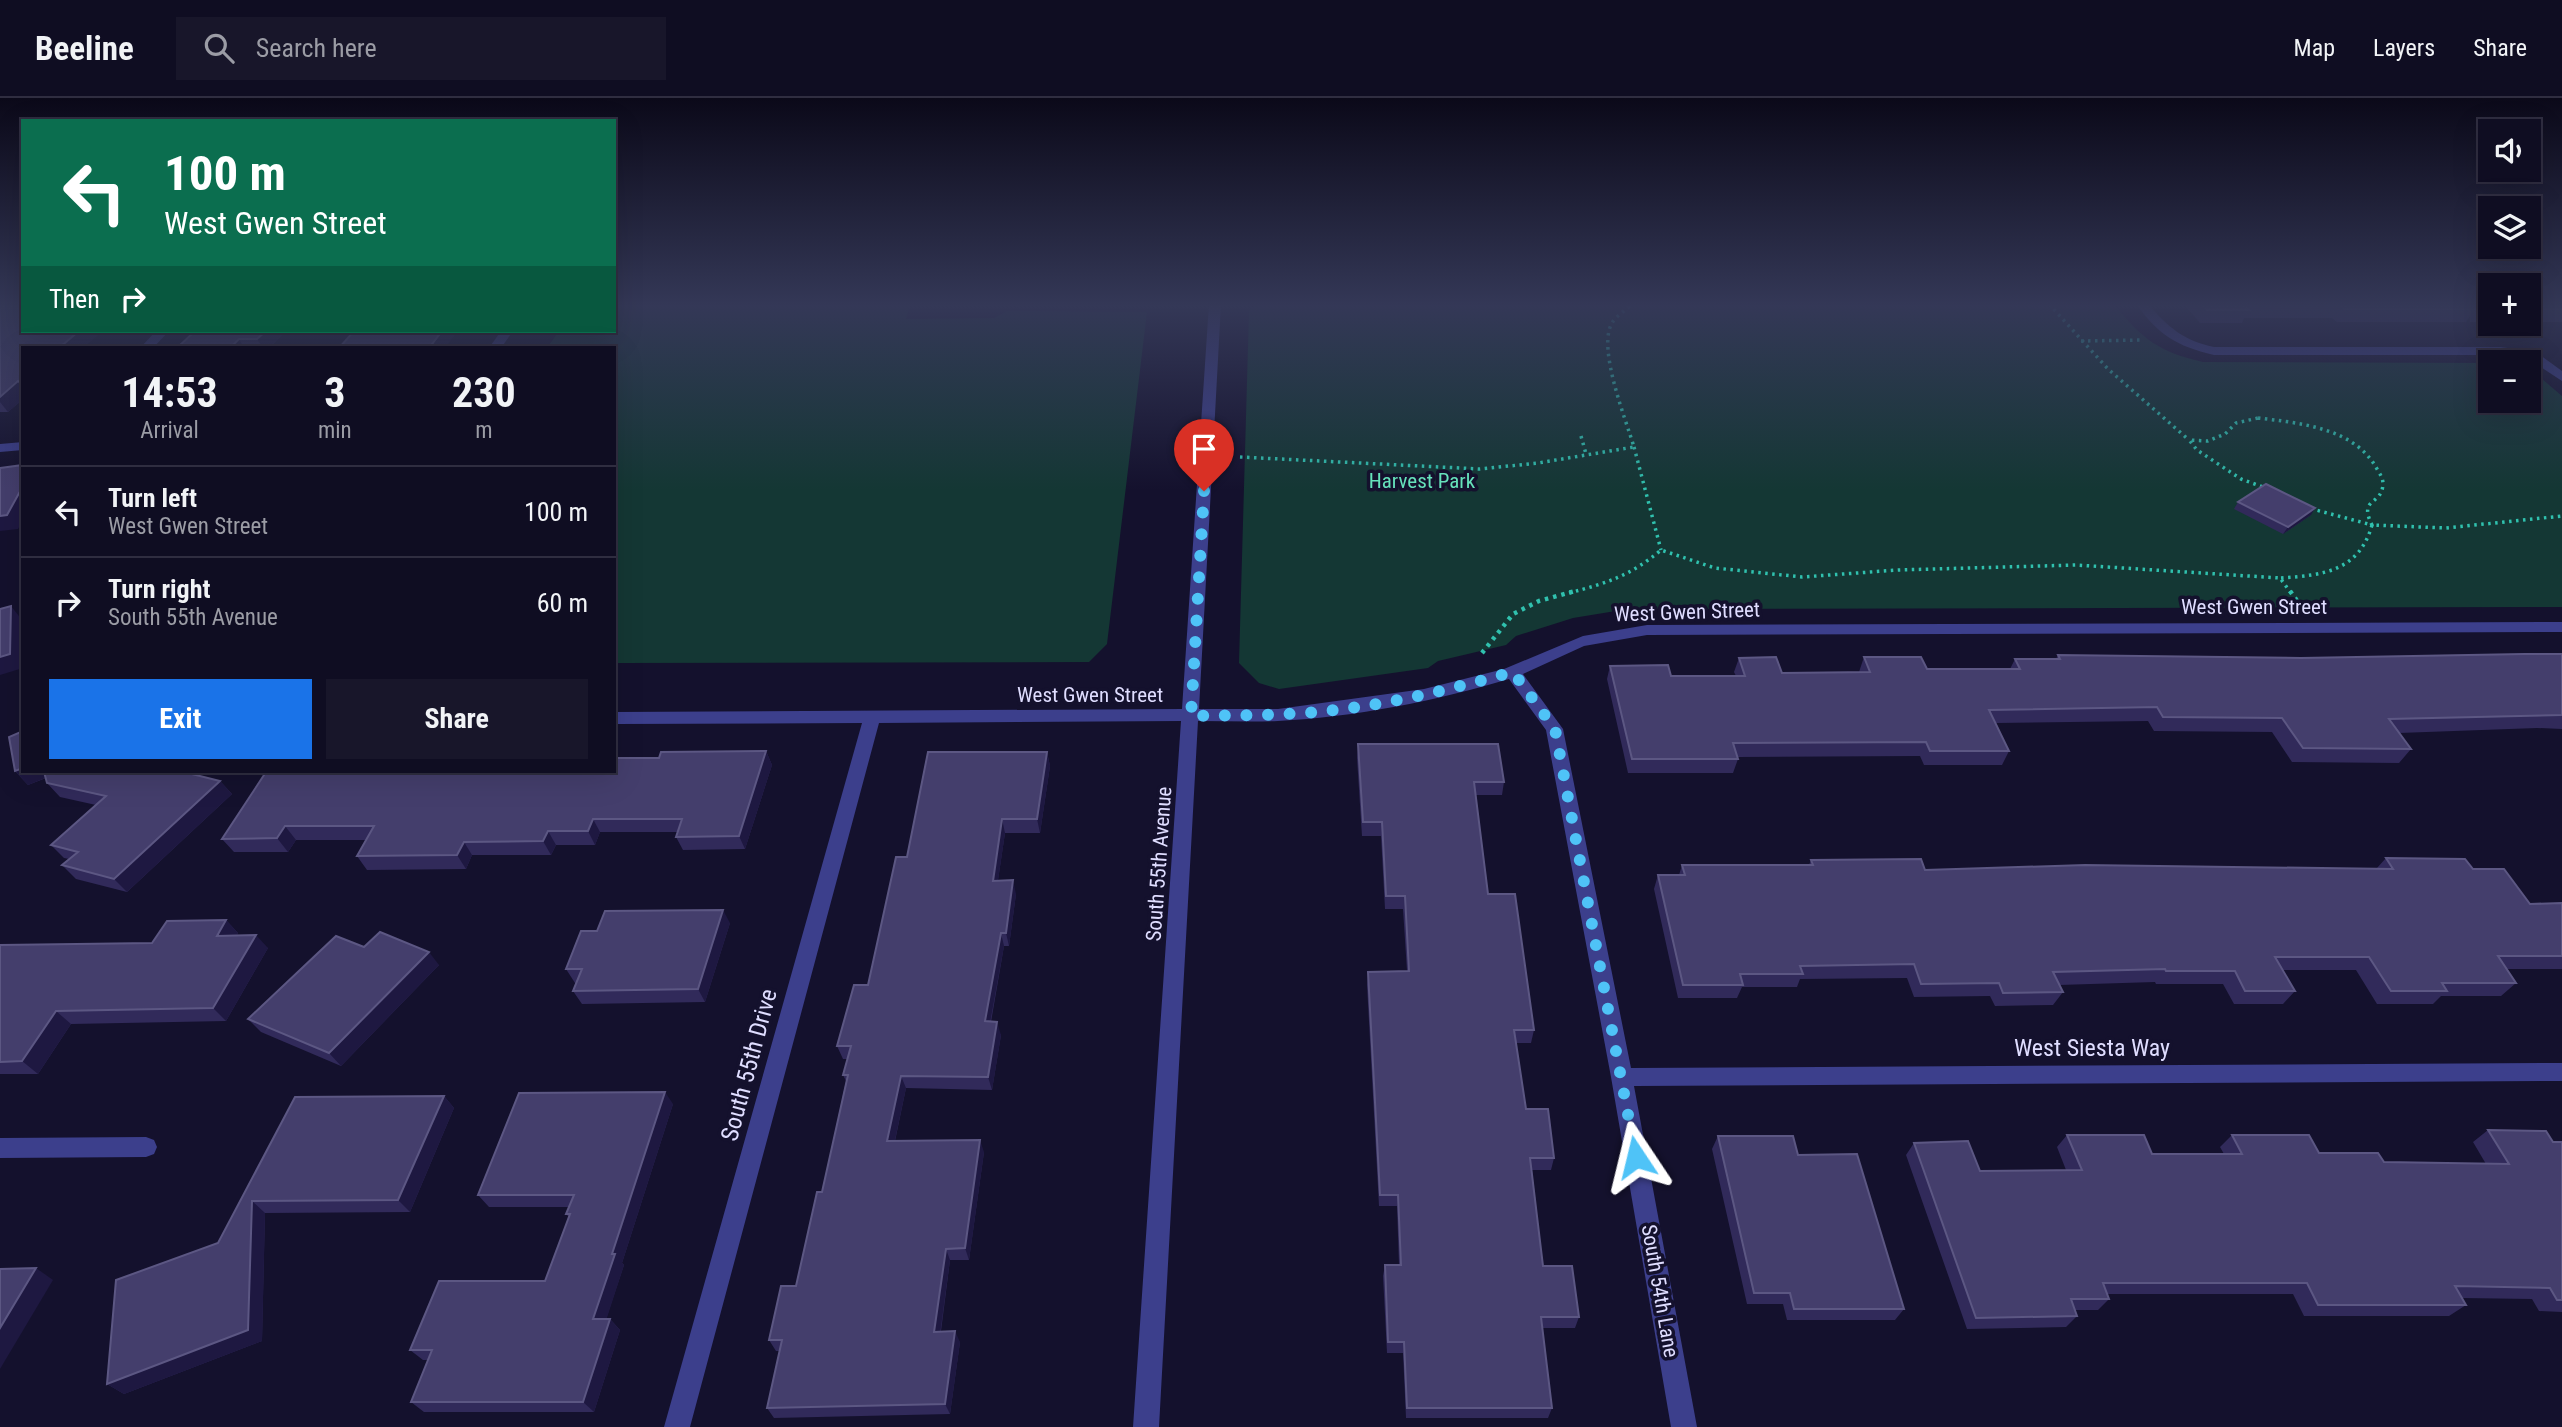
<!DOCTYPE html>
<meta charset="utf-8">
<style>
body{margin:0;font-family:"Roboto Condensed",sans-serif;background:#18162a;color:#f1f3f6;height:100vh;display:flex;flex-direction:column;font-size:26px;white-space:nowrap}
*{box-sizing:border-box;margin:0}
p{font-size:23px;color:#9b9ca5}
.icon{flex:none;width:38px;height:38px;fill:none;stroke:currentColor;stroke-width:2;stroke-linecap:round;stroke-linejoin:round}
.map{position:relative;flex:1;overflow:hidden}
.drawer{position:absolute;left:21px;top:248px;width:595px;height:427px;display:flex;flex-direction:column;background:#0f0d22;border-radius:0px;box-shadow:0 7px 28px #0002,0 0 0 2px #2f2d40}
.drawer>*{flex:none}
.top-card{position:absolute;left:21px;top:21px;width:595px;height:214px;border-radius:0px;box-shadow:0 7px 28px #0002,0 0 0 2px #2f2d40;background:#0b6e4f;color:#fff;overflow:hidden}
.fabs{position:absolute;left:2478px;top:21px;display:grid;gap:14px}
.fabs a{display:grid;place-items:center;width:63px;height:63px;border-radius:0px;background:#0f0d22;box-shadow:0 7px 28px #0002,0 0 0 2px #2f2d40;font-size:35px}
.pin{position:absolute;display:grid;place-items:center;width:60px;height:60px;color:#fff;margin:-72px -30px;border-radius:50% 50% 50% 0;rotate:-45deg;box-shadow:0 0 7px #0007}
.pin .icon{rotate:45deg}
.me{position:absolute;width:77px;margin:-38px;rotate:350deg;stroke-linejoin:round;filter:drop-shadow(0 0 5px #0008)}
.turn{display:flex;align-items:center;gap:24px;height:147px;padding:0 28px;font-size:32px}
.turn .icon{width:91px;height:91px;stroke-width:2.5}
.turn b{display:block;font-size:49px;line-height:60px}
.then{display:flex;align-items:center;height:66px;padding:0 28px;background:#0003;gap:14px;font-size:26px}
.eta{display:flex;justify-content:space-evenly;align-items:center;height:119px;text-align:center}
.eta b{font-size:42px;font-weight:700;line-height:49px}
.button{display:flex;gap:14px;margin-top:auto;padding:14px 28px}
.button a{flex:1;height:80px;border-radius:0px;background:#1a73e8;color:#fff;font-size:28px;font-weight:700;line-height:80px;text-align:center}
.button a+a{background:#18162a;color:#f1f3f6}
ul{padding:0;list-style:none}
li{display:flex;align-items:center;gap:21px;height:91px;padding:0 28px;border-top:2px solid #2f2d40}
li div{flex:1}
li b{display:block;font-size:26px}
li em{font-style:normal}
header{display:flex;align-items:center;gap:42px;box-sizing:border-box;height:98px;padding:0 35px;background:#0f0d22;border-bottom:2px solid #2f2d40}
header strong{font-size:33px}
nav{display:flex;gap:38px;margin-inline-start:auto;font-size:24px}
.search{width:490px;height:63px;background:#18162a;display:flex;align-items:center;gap:18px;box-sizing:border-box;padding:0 24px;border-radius:0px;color:#9b9ca5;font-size:26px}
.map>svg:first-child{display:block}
.green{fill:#143734}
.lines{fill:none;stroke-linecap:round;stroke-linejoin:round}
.path-far1{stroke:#30c1ae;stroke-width:3.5;stroke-dasharray:2.5 4.5;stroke-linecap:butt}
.path{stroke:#30c1ae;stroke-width:4.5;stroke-dasharray:3.5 5;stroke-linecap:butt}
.minor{fill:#3c3f8c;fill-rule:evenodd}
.wall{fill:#312a5a}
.shaded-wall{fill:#1e1841}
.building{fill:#443e6c;stroke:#5c5783;stroke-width:2}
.route{stroke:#4fc3f7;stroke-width:12;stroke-dasharray:0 21.6}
.labels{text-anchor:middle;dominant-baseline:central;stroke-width:7;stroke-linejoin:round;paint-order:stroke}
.park-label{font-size:21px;fill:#66e2bb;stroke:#14112d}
.street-label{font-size:21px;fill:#dfddff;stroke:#14112d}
.near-street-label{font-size:24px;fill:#dfddff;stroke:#14112d}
</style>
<header>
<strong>Beeline</strong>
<div class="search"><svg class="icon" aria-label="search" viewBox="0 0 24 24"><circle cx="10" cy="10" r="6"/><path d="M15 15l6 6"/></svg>Search here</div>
<nav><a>Map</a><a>Layers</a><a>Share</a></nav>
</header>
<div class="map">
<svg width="2562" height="1329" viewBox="0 0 2562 1329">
<rect width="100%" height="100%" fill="#14112d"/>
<g class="green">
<path d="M 614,206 L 910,206 L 906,221 L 994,220 L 1007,213 L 1147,214 L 1107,546 L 1089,564 L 614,565 L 614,250 L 547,250 L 559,233 L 614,233 Z"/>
<path d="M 1257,206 L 2114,206 C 2142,241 2159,254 2203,264 L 2490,265 L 2490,303 L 2529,303 L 2529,270 L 2562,298 L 2562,509 L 1628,511 L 1573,520 L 1516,538 L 1506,547 L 1438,563 L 1428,570 L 1279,591 L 1259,585 L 1239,565 L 1249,213 Z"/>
</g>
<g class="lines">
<g class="path-far1">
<path d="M 2049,206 L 2108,271 L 2189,342"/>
<path d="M 2081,243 L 2143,242"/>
<path d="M 2258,320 C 2300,325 2355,330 2377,371 C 2380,376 2383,380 2383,386 C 2382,408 2358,399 2372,427 L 2301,408 L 2274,393 L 2241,381 L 2197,352 L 2189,342 L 2208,343 L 2225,336 L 2236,325 Z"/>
<path d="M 1581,338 L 1586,356"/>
<path d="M 1634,349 L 1661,452"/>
<path d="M 1240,359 L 1480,371 L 1538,365 L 1634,349 C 1626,322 1597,250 1612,225 C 1616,218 1626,212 1632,206"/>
<path d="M 2281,480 C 2324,477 2359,473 2372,427 L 2446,430 L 2562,418"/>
<path d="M 1569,495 C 1607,485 1630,478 1661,452 L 1715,470 L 1802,479 L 1898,472 L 2076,467 L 2280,480 L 2291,495"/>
</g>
<g class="path">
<path d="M 2290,493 L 2300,507"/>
<path d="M 1482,555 L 1513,516 L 1539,503 L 1575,493"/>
</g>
<g class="minor">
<path d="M 1209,206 L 1221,206 L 1199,611 L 1278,611 L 1424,591 L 1504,571 L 1583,538 L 1647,527 L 2562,524 L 2562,534 L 1647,537 L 1584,548 L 1523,576 L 1563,631 L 1631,970 L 2562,965 L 2562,983 L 1634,988 L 1697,1329 L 1671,1329 L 1611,979 L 1546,632 L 1509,581 C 1435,603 1356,619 1278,623 C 1252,624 1225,623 1198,623 L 1159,1329 L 1133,1329 L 1181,623 L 879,625 L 690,1329 L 664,1329 L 862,625 L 614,626 L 614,614 L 1182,611 Z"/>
<path d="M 2136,206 L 2148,206 C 2168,229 2184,243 2214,249 L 2501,249 L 2536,254 L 2562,273 L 2562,283 L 2527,260 L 2501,257 L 2214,257 C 2176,248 2159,237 2136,206 Z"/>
<path d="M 156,233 L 169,233 L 153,250 L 140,250 Z"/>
<path d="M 501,233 L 513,233 L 501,250 L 489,250 Z"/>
<path d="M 23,344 L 23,352 L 0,354 L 0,346 Z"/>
<path d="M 146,1039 L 154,1042 L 157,1049 L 154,1056 L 146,1059 L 0,1060 L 0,1040 Z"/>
</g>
</g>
<g class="wall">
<path d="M 0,206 L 23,250 L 23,301 L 8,314 L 0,314 Z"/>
<path d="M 2184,206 L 2490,206 L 2490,224 L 2470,224 L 2470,218 L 2466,224 L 2337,224 L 2332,220 L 2244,220 L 2242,225 L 2200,225 Z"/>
<rect x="2529" y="206" width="33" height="18"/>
<path d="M 286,233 L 269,250 L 177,250 Z"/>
<path d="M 2238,404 L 2311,417 L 2283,436 L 2234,411 Z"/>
<path d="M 2562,556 L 2562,631 L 2537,630 L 2399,635 L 2411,651 L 2399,665 L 2292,664 L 2272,634 L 2154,633 L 2148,623 L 1996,625 L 2009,653 L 2002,667 L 1924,667 L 1920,658 L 1737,659 L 1738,661 L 1733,675 L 1628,675 L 1607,581 L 1610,568 L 1671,578 L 1736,578 L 1734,574 L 1739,560 L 1782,575 L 1859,574 L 1864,559 L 1927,571 L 2010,571 L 2015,561 L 2056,561 L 2058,557 L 2301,560 Z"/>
<path d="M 1358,646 L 1504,684 L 1502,697 L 1476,697 L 1488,796 L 1534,932 L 1531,945 L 1516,945 L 1526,1011 L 1554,1060 L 1551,1072 L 1532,1072 L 1543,1168 L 1579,1219 L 1575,1230 L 1542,1230 L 1552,1310 L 1548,1320 L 1406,1320 L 1403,1255 L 1387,1255 L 1383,1178 L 1385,1167 L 1399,1167 L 1397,1108 L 1379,1108 L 1367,887 L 1368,874 L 1407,873 L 1403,811 L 1385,811 L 1381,738 L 1362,738 L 1357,660 Z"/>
<path d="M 766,653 L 772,667 L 745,751 L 683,752 L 676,739 L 677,734 L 600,734 L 595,747 L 556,747 L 551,757 L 472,757 L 466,771 L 367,772 L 357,758 L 366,742 L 296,742 L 288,754 L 234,754 L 222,741 L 266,674 L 659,660 Z"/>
<path d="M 1047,654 L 1050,668 L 1040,735 L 1005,735 L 998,782 L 1016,796 L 1009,848 L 1004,848 L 991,924 L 1001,937 L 992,992 L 906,990 L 895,1043 L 984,1054 L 969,1162 L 950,1162 L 941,1233 L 960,1244 L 950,1316 L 774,1320 L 767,1310 L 780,1253 L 776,1253 L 769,1242 L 796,1188 L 822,1094 L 846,983 L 843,977 L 848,961 L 843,961 L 837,948 L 868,887 L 907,759 Z"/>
<path d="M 15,673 L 220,683 L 232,696 L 127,794 L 76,781 L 62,767 L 69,761 L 64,760 L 51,747 L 96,707 L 60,699 L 47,685 L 46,680 L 28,687 Z"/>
<path d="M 2386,760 L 2473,771 L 2530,806 L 2562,805 L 2562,871 L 2507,871 L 2516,885 L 2501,898 L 2441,898 L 2433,906 L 2377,906 L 2356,872 L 2282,872 L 2295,893 L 2283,906 L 2234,906 L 2223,886 L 2156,886 L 2155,884 L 2059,887 L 2063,894 L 2053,907 L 1995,908 L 1990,898 L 1914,899 L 1907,880 L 1800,881 L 1797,889 L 1742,889 L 1737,900 L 1678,900 L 1654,791 L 1658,777 L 1679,777 L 1682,767 L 1809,767 L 1811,762 L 1925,772 L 2377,770 Z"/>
<path d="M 226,822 L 238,835 L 237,837 L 268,850 L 226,923 L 71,926 L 38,976 L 0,976 L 0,848 L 152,845 Z"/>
<path d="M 730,825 L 705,904 L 582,906 L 573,893 L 577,885 L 575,885 L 566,871 Z"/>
<path d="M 364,849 L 439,867 L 341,968 L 261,934 L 248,921 Z"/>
<path d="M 444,998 L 454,1010 L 410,1114 L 265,1115 L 262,1243 L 124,1296 L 107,1286 L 218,1145 L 295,999 Z"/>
<path d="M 673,1006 L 622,1165 L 624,1167 L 606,1221 L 610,1221 L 620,1232 L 594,1314 L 424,1314 L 411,1304 L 428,1262 L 423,1262 L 410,1252 L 545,1183 L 569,1119 L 566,1116 L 569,1109 L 489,1109 L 478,1097 Z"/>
<path d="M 2488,1032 L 2553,1044 L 2562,1044 L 2562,1214 L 2539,1213 L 2532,1201 L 2462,1200 L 2466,1207 L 2449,1218 L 2304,1218 L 2293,1196 L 2107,1196 L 2109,1201 L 2098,1212 L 2075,1212 L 2077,1218 L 2066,1229 L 1967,1231 L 1906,1057 L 1914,1045 L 1980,1073 L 2066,1072 L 2057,1049 L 2067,1037 L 2152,1056 L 2224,1056 L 2220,1049 L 2232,1037 L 2319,1055 L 2384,1064 L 2486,1066 L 2473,1044 Z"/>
<path d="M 1718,1038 L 1904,1211 L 1895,1222 L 1787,1222 L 1783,1206 L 1747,1206 L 1712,1051 Z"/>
</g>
<g class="shaded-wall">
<path d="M 79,233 L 103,233 L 83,250 L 59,250 Z"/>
<path d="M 266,233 L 286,233 L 269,250 L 263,250 L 257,241 Z"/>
<path d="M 442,233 L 458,233 L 445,250 L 429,250 Z"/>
<path d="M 239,241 L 244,250 L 230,250 Z"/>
<path d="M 18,283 L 23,290 L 23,301 L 8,314 L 0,304 L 0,299 Z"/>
<path d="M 23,388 L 23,422 L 18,431 L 0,433 L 0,418 Z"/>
<path d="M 2315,410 L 2311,417 L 2283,436 L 2288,429 Z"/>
<path d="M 11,508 L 22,522 L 23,570 L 0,577 L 0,559 Z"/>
<path d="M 766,653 L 772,667 L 745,751 L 739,738 Z"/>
<path d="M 1047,654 L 1050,668 L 1040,735 L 1037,721 Z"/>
<path d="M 23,670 L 23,674 L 53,674 L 55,676 L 28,687 L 15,673 Z"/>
<path d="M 220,683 L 232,696 L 127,794 L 114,781 Z"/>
<path d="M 593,721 L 600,734 L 595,747 L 588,733 Z"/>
<path d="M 1002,721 L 1005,735 L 996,796 L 993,783 Z"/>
<path d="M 285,728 L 296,742 L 288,754 L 277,740 Z"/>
<path d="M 548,733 L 556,747 L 551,757 L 543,743 Z"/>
<path d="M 464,744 L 472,757 L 466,771 L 457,757 Z"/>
<path d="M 1013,782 L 1016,796 L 1009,848 L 1006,835 Z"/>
<path d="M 723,812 L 730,825 L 705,904 L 698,891 Z"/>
<path d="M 226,822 L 238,835 L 229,851 L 217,838 Z"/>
<path d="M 1001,835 L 1004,848 L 988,936 L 985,923 Z"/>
<path d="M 256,837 L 268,850 L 226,923 L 213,910 Z"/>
<path d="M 429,854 L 439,867 L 341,968 L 329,955 Z"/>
<path d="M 56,913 L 71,926 L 38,976 L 22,963 Z"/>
<path d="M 997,924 L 1001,937 L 992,992 L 988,979 Z"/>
<path d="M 901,978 L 906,990 L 892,1056 L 887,1043 Z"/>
<path d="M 665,994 L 673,1006 L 622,1165 L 624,1167 L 603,1232 L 593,1221 L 612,1156 Z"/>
<path d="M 444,998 L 454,1010 L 410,1114 L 398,1102 Z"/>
<path d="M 980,1042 L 984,1054 L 969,1162 L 965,1150 Z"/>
<path d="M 252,1103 L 265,1115 L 262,1243 L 124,1296 L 107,1286 Z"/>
<path d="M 946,1151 L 950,1162 L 939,1244 L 934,1234 Z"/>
<path d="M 36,1170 L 53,1182 L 0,1271 L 0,1230 Z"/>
<path d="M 610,1221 L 620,1232 L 594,1314 L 583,1304 Z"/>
<path d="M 955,1233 L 960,1244 L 950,1316 L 945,1306 Z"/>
</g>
<g class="building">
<path d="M 0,206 L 23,206 L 23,233 L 79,233 L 59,250 L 23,250 L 23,287 L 18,283 L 0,299 Z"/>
<path d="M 2202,206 L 2469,206 L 2475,211 L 2344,211 L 2340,207 L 2244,207 L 2249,212 L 2207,212 Z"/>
<rect x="2479" y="206" width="11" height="5"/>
<rect x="2529" y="206" width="33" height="5"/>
<path d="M 195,233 L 266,233 L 257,241 L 239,241 L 230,250 L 177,250 Z"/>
<path d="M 354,233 L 442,233 L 429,250 L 339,250 Z"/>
<path d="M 23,367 L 23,388 L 7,417 L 0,418 L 0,370 Z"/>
<path d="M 2266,386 L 2315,410 L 2288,429 L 2238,404 Z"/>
<path d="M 11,508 L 10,556 L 0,559 L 0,511 Z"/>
<path d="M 2524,556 L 2562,556 L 2562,617 L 2389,621 L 2411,651 L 2303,650 L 2282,620 L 2163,619 L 2157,609 L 1989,612 L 2009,653 L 1930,653 L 1926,644 L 1733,645 L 1738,661 L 1632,661 L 1610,568 L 1668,567 L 1671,578 L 1745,578 L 1739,560 L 1776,559 L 1782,575 L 1870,574 L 1864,559 L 1921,559 L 1927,571 L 2020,571 L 2015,561 L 2060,561 L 2058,557 L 2301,560 Z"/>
<path d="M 23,633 L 23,670 L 15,673 L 9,639 Z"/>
<path d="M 1358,646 L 1498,646 L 1504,684 L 1474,684 L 1488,796 L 1515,796 L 1534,932 L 1514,932 L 1526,1011 L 1548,1011 L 1554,1060 L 1530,1060 L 1543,1168 L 1572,1168 L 1579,1219 L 1541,1219 L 1552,1310 L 1407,1310 L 1404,1244 L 1388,1244 L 1385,1167 L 1401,1167 L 1398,1097 L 1380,1097 L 1368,874 L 1409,873 L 1405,798 L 1386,798 L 1382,724 L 1363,724 Z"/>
<path d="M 766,653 L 739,738 L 676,739 L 682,721 L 593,721 L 588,733 L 548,733 L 543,743 L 464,744 L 457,757 L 357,758 L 374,728 L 285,728 L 277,740 L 222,741 L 266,674 L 614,674 L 614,660 L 659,660 L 661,654 Z"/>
<path d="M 928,654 L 1047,654 L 1037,721 L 1002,721 L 993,783 L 1013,782 L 1006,835 L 1001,835 L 985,923 L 997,924 L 988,979 L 901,978 L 887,1043 L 980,1042 L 965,1150 L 946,1151 L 934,1234 L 955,1233 L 945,1306 L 767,1310 L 782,1242 L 769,1242 L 781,1188 L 796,1188 L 817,1094 L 822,1094 L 848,977 L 843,977 L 851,948 L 837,948 L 854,887 L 868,887 L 896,759 L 907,759 Z"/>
<path d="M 44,674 L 184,674 L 220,683 L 114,781 L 62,767 L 78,754 L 51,747 L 106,698 L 47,685 Z"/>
<path d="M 2386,760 L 2465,761 L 2473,771 L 2504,771 L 2530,806 L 2562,805 L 2562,858 L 2498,858 L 2516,885 L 2442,885 L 2447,893 L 2391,893 L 2369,859 L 2275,859 L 2295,893 L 2245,893 L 2235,873 L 2166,873 L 2165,871 L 2053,874 L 2063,894 L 2003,895 L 1999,885 L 1921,886 L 1914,866 L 1800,868 L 1803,876 L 1740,876 L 1743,887 L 1683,887 L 1658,777 L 1685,777 L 1682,767 L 1813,767 L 1811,762 L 1921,761 L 1925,772 L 2085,767 L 2393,771 Z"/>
<path d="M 723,812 L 698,891 L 573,893 L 582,871 L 566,871 L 581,833 L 597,833 L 605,813 Z"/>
<path d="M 226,822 L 217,838 L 256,837 L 213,910 L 56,913 L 22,963 L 0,964 L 0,847 L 152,845 L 167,823 Z"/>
<path d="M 380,834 L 429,854 L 329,955 L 248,921 L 336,838 L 364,849 Z"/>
<path d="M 665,994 L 612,1156 L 615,1156 L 593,1221 L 610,1221 L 583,1304 L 411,1304 L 432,1252 L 410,1252 L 439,1183 L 545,1183 L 570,1116 L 566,1116 L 574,1097 L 478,1097 L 519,995 Z"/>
<path d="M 444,998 L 398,1102 L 252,1103 L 248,1232 L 107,1286 L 116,1182 L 218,1145 L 295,999 Z"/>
<path d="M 2488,1032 L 2546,1033 L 2553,1044 L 2562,1044 L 2562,1202 L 2557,1202 L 2550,1190 L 2455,1188 L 2466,1207 L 2318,1207 L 2307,1185 L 2103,1185 L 2109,1201 L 2071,1201 L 2077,1218 L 1976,1220 L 1914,1045 L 1968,1043 L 1980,1073 L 2082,1072 L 2067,1037 L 2144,1037 L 2152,1056 L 2242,1056 L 2232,1037 L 2309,1037 L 2319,1055 L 2378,1055 L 2384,1064 L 2509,1066 Z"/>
<path d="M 1718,1038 L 1793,1038 L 1798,1057 L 1857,1056 L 1904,1211 L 1794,1211 L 1790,1195 L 1754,1195 Z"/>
<path d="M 36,1170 L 0,1230 L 0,1171 Z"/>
</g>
<linearGradient id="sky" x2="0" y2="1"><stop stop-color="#0b0919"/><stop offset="0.53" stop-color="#343857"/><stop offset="1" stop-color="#343857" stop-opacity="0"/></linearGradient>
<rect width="2562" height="392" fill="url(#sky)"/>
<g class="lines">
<path class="route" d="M 1204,393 L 1191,618 C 1239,617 1287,618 1335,612 C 1396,605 1455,590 1513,574 L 1555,631 L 1636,1059"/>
</g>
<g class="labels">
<g class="park-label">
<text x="1422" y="383">Harvest Park</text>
</g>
<g class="street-label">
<text x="2254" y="509">West Gwen Street</text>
<text transform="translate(1687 514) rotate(-2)">West Gwen Street</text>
<text x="1090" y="597">West Gwen Street</text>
<text transform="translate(1159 766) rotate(-86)">South 55th Avenue</text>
<text transform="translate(1660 1193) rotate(80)">South 54th Lane</text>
</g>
<g class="near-street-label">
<text x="2092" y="950">West Siesta Way</text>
<text transform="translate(749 967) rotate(-75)">South 55th Drive</text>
</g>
</g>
</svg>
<div class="fabs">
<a><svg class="icon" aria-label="sound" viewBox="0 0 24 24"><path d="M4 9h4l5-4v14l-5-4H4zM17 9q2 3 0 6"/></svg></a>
<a><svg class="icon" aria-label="layers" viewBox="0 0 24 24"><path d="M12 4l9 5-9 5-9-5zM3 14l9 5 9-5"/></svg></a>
<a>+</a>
<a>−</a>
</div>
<div class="pin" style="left:1204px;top:393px;background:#d93025"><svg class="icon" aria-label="arrive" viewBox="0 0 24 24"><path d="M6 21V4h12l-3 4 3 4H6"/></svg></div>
<svg class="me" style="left:1636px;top:1059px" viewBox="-20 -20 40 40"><path d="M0-17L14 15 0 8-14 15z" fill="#4fc3f7" stroke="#fff" stroke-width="4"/></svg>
<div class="top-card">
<div class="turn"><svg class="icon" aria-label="left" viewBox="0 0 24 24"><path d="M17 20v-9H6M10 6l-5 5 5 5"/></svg><div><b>100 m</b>West Gwen Street</div></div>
<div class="then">Then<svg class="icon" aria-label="right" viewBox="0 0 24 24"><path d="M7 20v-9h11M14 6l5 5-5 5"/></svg></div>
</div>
<section class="drawer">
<div class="eta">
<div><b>14:53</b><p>Arrival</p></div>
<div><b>3</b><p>min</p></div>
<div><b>230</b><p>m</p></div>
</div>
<ul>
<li><svg class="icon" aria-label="left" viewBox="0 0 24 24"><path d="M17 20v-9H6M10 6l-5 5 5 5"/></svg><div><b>Turn left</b><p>West Gwen Street</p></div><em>100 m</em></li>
<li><svg class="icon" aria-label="right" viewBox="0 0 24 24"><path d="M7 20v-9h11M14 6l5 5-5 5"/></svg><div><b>Turn right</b><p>South 55th Avenue</p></div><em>60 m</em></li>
</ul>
<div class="button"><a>Exit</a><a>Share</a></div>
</section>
</div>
